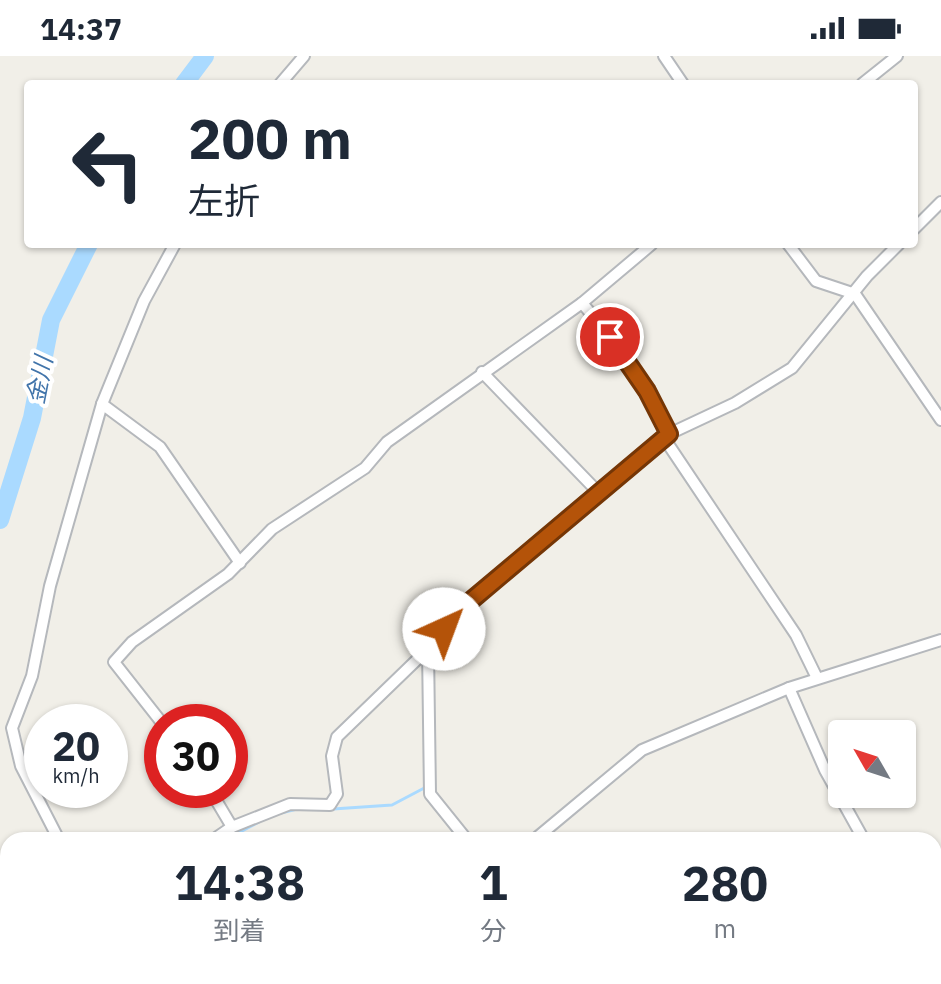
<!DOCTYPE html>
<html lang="ja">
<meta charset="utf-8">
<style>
body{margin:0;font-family:"IBM Plex Sans","Noto Sans JP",sans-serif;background:#f2f2f3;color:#1f2937;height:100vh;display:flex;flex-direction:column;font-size:30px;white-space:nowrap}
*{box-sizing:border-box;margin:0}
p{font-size:26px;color:#747a83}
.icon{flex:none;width:44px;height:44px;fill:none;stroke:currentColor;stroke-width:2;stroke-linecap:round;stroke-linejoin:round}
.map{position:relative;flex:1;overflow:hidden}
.side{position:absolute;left:0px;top:776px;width:942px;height:152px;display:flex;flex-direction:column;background:#fff;border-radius:24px 24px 0 0;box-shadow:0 2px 6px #0004}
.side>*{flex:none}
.hud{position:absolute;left:24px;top:24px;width:894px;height:168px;border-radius:8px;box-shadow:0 2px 6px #0004;background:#fff;color:#1f2937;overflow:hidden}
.needle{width:52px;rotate:309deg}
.fabs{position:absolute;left:828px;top:664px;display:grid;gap:16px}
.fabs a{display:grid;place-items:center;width:88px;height:88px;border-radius:8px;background:#fff;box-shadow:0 2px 6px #0004;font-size:40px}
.speed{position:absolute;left:24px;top:648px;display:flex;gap:16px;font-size:40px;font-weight:700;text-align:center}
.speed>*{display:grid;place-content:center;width:104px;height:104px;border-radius:50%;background:#fff;box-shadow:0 2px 6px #0004;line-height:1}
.speed small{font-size:20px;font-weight:400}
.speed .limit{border:12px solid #d22;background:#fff;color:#111}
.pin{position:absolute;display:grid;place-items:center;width:68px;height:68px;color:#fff;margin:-34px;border:4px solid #fff;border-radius:50%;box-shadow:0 2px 8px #0007}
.me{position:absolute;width:88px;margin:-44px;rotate:43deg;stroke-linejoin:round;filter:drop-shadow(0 0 6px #0008)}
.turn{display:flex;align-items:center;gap:28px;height:168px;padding:0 32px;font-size:36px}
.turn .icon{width:104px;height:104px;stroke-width:2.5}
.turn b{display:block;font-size:56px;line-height:68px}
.eta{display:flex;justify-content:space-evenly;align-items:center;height:136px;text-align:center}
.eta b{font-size:48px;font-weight:800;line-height:56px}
.status{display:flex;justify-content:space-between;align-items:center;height:56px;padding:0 40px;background:#fff;direction:ltr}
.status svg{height:22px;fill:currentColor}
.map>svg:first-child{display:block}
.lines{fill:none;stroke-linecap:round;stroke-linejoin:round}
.stream{stroke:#aadaff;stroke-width:3}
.river{stroke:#aadaff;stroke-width:18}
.minor-casing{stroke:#b5b8bc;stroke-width:14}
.minor{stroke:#fff;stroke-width:10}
.route-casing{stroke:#753606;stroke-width:20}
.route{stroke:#b45309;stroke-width:14}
.labels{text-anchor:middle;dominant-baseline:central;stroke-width:8;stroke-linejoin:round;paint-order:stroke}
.water-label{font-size:24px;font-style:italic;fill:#4174aa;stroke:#fff}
</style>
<div class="status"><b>14:37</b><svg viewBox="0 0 49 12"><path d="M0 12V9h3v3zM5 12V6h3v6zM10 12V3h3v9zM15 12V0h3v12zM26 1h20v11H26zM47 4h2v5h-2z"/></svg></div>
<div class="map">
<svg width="941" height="928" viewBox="0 0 941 928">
<rect width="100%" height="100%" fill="#f1efe8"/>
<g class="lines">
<g class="stream">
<path d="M 333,753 L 392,749 L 428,730"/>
<path d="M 277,758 L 297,753"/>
<path d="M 225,784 L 259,766"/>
<path d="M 0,901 L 8,896"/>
<path d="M 366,928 L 367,920"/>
</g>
<g class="river">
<path d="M 184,28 L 205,0"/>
<path d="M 0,464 L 32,362 L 51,264 L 89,188"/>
</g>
<defs>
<g id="minor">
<path d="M 664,0 L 683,28"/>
<path d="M 280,28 L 304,0"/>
<path d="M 862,28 L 897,0"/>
<path d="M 914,173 L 941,146"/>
<path d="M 788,188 L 816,225 L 855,238 L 941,364"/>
<path d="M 582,247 L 625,298 L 669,378"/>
<path d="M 482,316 L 597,435"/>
<path d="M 102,348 L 160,391 L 240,507"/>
<path d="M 664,382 L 796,579 L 817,622"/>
<path d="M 428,593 L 430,738 L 467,784"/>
<path d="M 789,632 L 825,714 L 864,784"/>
<path d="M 162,667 L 114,606 L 132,586 L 228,518 L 272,473 L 365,412 L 387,386 L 582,247 L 652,188"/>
<path d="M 210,734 L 232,771"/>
<path d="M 59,784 L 21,710 L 12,672 L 32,620 L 50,530 L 102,348 L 144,245 L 175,188"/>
<path d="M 213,784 L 232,771 L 290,748 L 330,749 L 337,738 L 332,700 L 337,681 L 428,593 L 461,553 L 597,435 L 669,378 L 735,347 L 792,312 L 867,220 L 899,188"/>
<path d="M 534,784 L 642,694 L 789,632 L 941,584"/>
<path d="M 934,886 L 941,894"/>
<path d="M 0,895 L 8,889"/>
<path d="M 146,920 L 153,928"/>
<path d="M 350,920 L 354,928"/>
<path d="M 440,920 L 446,928"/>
<path d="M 566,920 L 572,928"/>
<path d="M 240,928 L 249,920"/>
<path d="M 467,928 L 479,920"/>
<path d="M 722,928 L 735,920"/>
</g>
</defs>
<use href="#minor" class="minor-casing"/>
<use href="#minor" class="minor"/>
</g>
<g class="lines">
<defs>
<path id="route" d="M 444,573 L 461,553 L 669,378 L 647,335 L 610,281"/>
</defs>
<use href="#route" class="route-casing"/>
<use href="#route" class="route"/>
</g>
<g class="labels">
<g class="water-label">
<text transform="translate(39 324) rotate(-79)">金川</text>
</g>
</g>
</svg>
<div class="fabs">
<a><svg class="needle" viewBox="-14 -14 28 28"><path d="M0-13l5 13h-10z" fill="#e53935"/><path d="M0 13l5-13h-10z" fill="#747a83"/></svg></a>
</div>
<div class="speed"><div>20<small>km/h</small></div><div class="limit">30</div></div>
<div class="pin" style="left:610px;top:281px;background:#d93025"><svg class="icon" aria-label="arrive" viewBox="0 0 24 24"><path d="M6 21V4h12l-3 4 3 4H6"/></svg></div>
<svg class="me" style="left:444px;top:573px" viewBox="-20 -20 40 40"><circle r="19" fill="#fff"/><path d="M0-13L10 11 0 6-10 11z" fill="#b45309"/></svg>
<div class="hud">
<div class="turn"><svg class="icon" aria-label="left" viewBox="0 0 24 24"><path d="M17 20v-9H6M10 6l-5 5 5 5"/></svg><div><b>200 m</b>左折</div></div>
</div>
<section class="side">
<div class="eta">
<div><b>14:38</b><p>到着</p></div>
<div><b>1</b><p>分</p></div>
<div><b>280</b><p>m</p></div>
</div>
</section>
</div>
